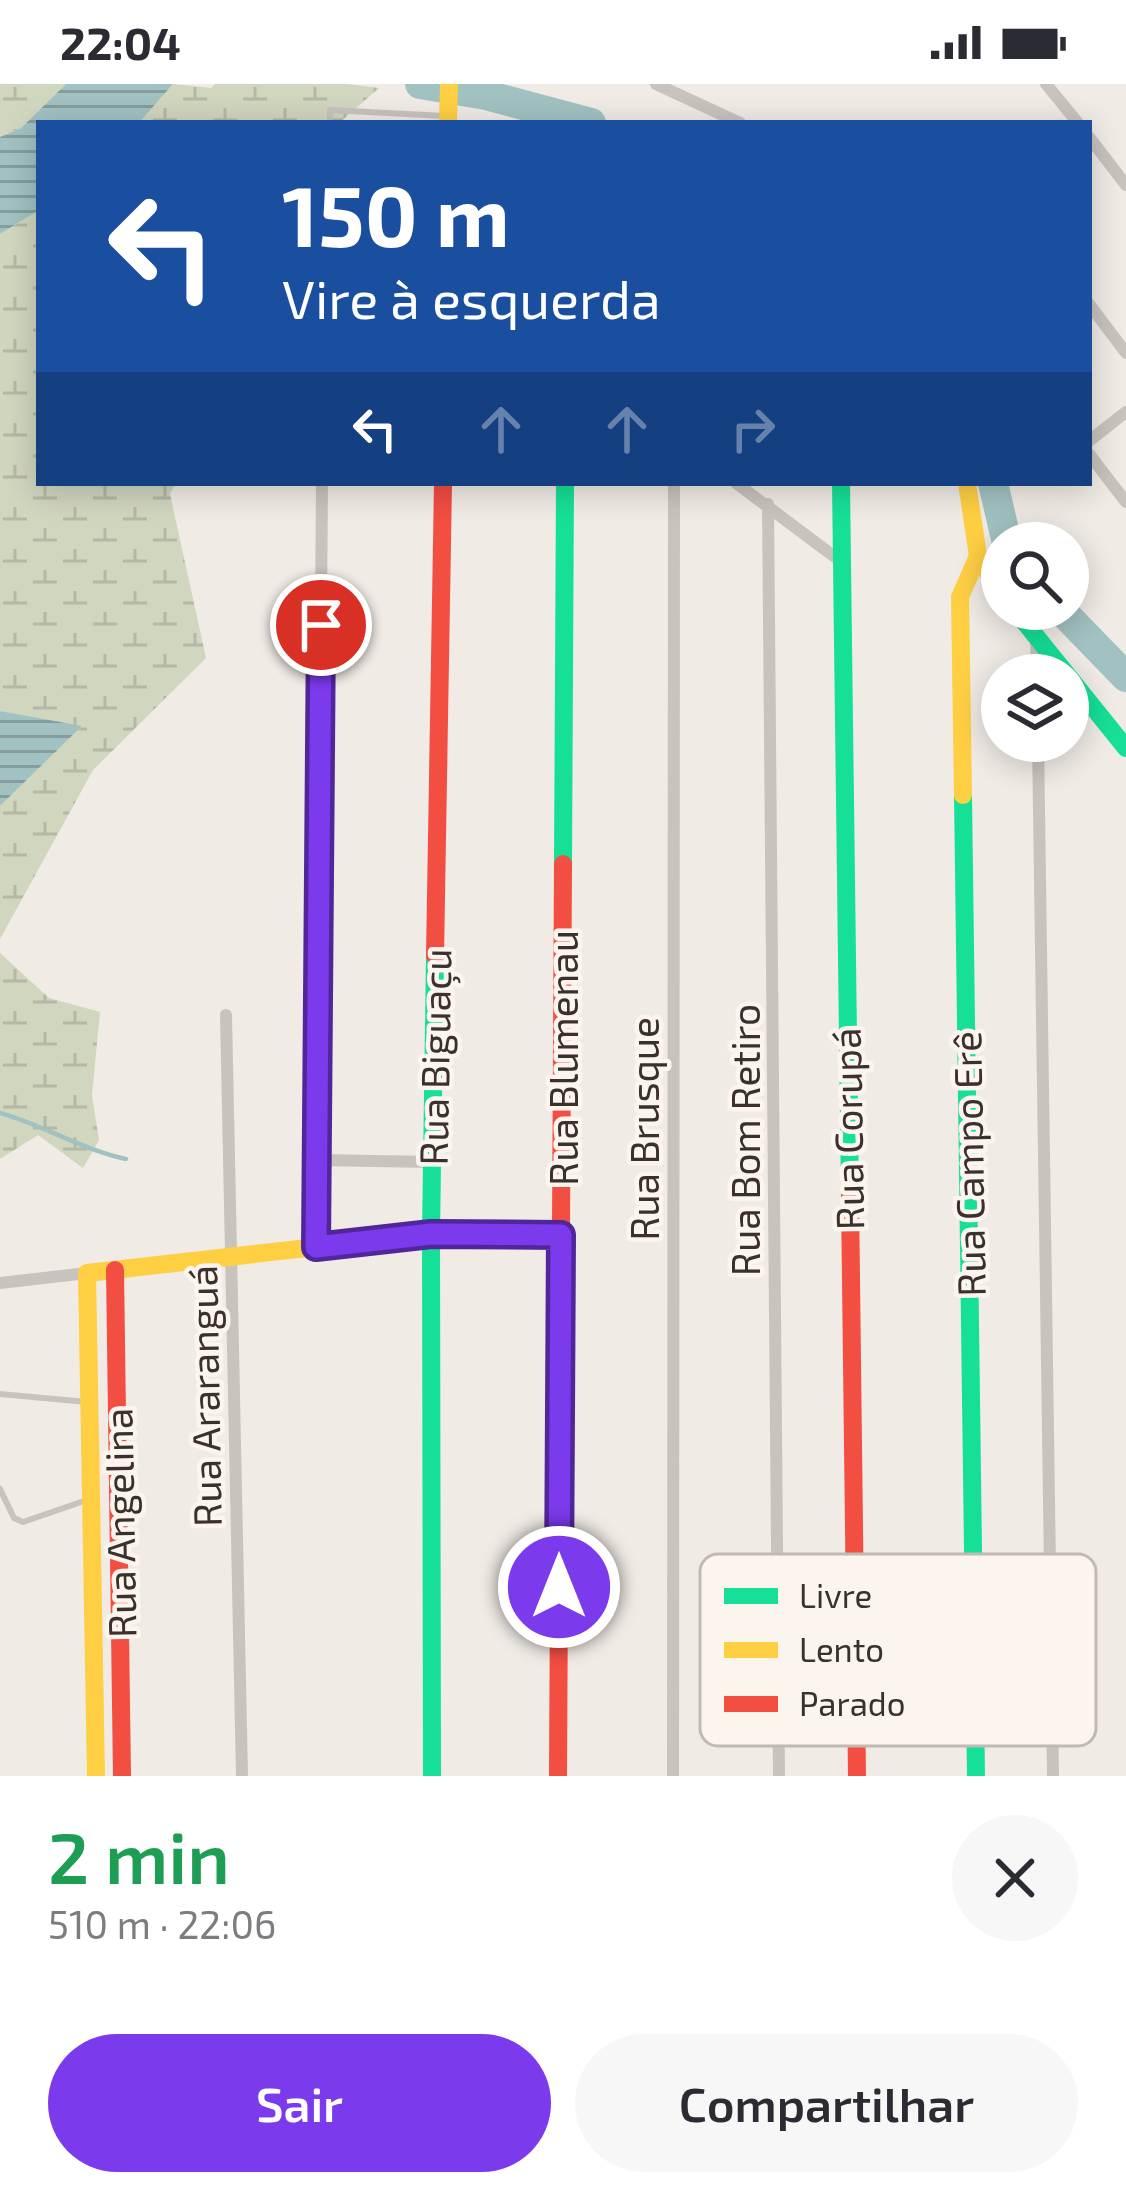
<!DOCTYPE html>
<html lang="pt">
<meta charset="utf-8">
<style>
body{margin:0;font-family:"Exo 2",sans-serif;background:#f7f7f7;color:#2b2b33;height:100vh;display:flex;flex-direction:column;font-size:45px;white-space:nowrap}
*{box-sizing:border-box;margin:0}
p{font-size:39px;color:#7c7c81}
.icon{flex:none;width:66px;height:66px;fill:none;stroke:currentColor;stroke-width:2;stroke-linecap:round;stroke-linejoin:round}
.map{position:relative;height:1692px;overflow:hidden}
.details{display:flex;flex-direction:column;background:#fff;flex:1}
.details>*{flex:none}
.guide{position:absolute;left:36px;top:36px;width:1056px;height:366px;border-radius:0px;box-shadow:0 6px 30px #0003;background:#1a4fa0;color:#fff;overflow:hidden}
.controls{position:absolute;left:981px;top:438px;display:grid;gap:24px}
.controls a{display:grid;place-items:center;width:108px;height:108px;border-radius:50%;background:#fff;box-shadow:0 6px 30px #0003;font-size:60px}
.pin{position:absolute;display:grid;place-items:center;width:102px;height:102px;color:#fff;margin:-51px;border:6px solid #fff;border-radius:50%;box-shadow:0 3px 12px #0007}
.me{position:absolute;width:132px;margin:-66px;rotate:0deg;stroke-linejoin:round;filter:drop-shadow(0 0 9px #0008)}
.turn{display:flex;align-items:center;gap:42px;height:252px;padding:0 48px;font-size:54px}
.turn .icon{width:156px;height:156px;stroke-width:2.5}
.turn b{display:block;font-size:84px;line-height:102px}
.lanes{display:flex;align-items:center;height:114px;padding:0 48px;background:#0003;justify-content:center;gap:60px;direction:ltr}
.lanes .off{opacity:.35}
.round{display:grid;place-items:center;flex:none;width:126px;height:126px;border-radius:63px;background:#f7f7f7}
.summary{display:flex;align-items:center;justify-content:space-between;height:204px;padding:0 48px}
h1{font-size:72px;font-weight:600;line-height:90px;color:#1e9e55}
.cta{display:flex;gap:24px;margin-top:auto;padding:24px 48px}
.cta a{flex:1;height:138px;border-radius:72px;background:#7c3aed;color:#fff;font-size:48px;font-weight:600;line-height:138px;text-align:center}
.cta a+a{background:#f7f7f7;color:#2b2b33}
.status{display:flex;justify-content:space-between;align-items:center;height:84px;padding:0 60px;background:#fff;direction:ltr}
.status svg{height:33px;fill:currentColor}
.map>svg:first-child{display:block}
.wetland{fill:url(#wetland-marsh)}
.water{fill:url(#water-rules)}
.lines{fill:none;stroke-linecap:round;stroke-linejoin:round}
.stream{stroke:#a1c2c1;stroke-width:4.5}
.river{stroke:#a1c2c1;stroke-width:30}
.lane{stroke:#c9c3be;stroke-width:6}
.street{stroke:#c9c3be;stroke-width:12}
.fast{stroke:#16e098;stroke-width:18}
.slow{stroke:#ffcf43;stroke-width:18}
.jam{stroke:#f24e42;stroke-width:18}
.route-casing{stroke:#51269a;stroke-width:30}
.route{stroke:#7c3aed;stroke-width:21}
.labels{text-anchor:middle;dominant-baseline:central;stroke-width:9;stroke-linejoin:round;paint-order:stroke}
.street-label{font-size:39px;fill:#3b302b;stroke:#fbf5ee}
.key{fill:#fbf5ee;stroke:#c1bab4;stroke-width:3}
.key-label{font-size:33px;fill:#3b302b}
</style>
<div class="status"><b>22:04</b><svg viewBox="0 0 49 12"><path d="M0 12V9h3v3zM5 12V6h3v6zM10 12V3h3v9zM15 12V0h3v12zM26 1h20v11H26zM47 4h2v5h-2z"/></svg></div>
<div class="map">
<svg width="1126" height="1692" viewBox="0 0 1126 1692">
<defs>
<pattern id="wetland-marsh" width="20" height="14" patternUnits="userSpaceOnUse" patternTransform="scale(3)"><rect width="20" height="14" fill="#d1d6bf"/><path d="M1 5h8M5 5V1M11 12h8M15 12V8" fill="none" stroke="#b4b8a4"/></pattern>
<pattern id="water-rules" width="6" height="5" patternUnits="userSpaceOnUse" patternTransform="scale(3)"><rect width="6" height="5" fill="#a1c2c1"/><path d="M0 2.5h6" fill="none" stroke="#849e9d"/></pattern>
</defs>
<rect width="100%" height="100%" fill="#f0ebe5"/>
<g class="wetland">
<path d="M 0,0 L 66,0 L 21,44 L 0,53 Z"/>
<path d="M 173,0 L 211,4 L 215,0 L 346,0 L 379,4 L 339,39 L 139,39 Z"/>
<path d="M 39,126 L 39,399 L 176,399 L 170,410 L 206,574 L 93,686 L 0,855 L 0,722 L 81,643 L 0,627 L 0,150 Z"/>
<path d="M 0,869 L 49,914 L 100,928 L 92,1011 L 99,1056 L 83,1084 L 38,1051 L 0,1075 Z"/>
</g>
<g class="water">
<path d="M 66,0 L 173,0 L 139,39 L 39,39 L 39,126 L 0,150 L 0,53 L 21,44 Z"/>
<path d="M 0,627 L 82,642 L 0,722 Z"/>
</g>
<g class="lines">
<path class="stream" d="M 0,1029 C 43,1041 83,1066 126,1075"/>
<g class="river">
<path d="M 420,0 L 486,11 L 591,39"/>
<path d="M 993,399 L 1007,459"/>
<path d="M 1060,525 L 1126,593"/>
</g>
<g class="lane">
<path d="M 330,39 L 330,26 L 444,32"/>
<path d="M 0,1310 L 87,1318"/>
<path d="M 0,1405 L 14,1434 L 23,1438 L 87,1416"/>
</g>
<g class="street">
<path d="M 656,0 L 740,39"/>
<path d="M 1046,0 L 1078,39"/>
<path d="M 1089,53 L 1126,101"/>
<path d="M 1089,220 L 1126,269"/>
<path d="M 1089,357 L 1126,328"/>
<path d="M 1089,370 L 1126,418"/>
<path d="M 736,399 L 839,476"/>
<path d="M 768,420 L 779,1692"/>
<path d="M 1036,550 L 1037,591"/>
<path d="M 1038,657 L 1053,1692"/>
<path d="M 226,931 L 242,1692"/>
<path d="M 316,1076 L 432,1078"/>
<path d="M 431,1150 L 561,1151"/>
<path d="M 316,1163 L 322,399"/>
<path d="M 0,1199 L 87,1189"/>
<path d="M 673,1692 L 674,399"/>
</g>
<g class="fast">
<path d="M 841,399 L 850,1113"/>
<path d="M 1014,525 L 1126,664"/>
<path d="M 963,711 L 976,1692"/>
<path d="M 563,780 L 565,399"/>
<path d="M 432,1692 L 431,1150 L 435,872"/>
</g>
<g class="slow">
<path d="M 448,39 L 449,0"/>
<path d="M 967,399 L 978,472 L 1002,511"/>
<path d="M 963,711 L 960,513 L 978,472"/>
<path d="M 96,1692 L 87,1189 L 431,1150"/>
</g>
<g class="jam">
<path d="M 435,872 L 443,399"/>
<path d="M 850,1113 L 857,1692"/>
<path d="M 115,1186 L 122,1692"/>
<path d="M 558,1692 L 563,780"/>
</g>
</g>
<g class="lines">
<defs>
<path id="route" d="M 321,541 L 316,1163 L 431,1150 L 561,1151 L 559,1503"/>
</defs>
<use href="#route" class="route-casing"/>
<use href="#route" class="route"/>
</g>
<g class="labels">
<g class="street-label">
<text transform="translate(434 973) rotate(-89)">Rua Biguaçu</text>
<text transform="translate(562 974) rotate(-90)">Rua Blumenau</text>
<text transform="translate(643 1045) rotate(-90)">Rua Brusque</text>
<text transform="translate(847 1045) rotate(-91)">Rua Corupá</text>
<text transform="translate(744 1056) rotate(-90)">Rua Bom Retiro</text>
<text transform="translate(968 1080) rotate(-91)">Rua Campo Erê</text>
<text transform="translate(204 1312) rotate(-91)">Rua Araranguá</text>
<text transform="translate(119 1439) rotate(-91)">Rua Angelina</text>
</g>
</g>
<rect x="700" y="1470" width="396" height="192" rx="18" class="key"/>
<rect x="724" y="1504" width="54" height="16" fill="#16e098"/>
<rect x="724" y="1558" width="54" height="16" fill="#ffcf43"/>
<rect x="724" y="1612" width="54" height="16" fill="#f24e42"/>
<g class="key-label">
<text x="799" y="1524">Livre</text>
<text x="799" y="1578">Lento</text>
<text x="799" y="1632">Parado</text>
</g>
</svg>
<div class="controls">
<a><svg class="icon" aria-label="search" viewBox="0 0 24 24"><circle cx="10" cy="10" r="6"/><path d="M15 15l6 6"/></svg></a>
<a><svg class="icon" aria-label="layers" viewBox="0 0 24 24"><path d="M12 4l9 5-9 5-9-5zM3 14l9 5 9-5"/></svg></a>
</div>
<div class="pin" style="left:321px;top:541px;background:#d93025"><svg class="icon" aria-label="arrive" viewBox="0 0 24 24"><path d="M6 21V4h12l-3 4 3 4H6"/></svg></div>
<svg class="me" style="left:559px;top:1503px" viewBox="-20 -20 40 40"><circle r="17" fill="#7c3aed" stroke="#fff" stroke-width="3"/><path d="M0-11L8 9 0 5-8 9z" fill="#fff"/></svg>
<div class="guide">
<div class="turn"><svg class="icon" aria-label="left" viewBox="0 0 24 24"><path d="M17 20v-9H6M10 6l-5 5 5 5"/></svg><div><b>150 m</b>Vire à esquerda</div></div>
<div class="lanes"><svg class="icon" aria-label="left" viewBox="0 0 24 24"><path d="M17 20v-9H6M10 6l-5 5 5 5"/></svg><svg class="icon off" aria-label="ahead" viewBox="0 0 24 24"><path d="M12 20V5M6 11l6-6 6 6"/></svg><svg class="icon off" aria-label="ahead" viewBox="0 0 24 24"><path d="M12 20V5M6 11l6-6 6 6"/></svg><svg class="icon off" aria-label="right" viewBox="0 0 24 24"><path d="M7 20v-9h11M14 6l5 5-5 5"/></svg></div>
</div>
</div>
<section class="details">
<div class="summary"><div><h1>2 min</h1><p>510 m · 22:06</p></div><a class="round"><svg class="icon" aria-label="close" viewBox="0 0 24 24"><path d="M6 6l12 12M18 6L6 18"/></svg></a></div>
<div class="cta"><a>Sair</a><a>Compartilhar</a></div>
</section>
